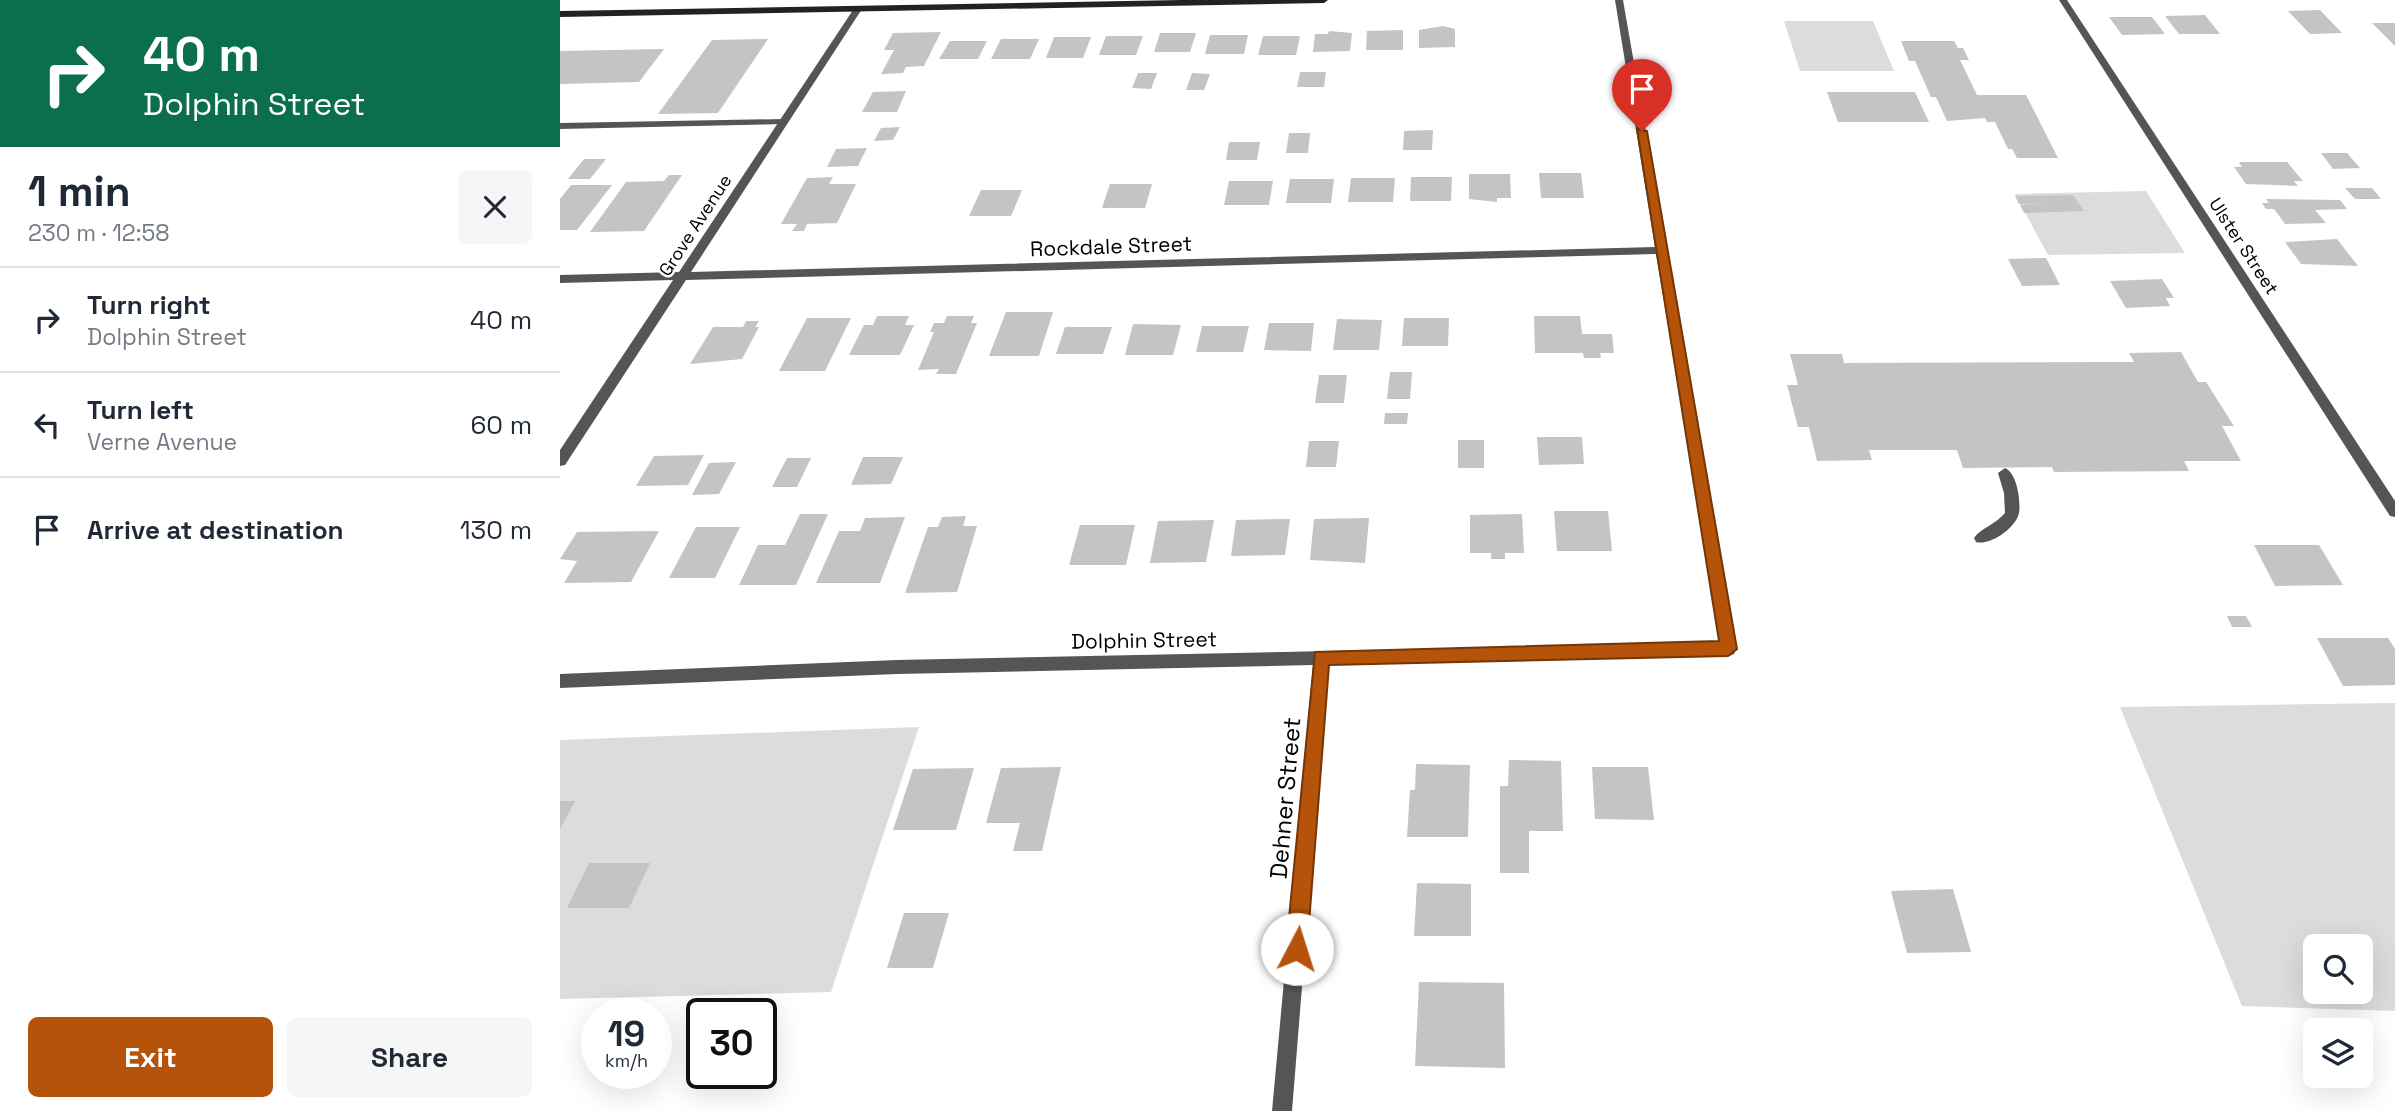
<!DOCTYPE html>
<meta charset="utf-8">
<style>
body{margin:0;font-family:"Space Grotesk",sans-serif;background:#f6f6f7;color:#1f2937;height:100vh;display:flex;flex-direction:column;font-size:26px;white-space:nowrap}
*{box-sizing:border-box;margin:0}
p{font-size:23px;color:#747a83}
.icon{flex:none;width:38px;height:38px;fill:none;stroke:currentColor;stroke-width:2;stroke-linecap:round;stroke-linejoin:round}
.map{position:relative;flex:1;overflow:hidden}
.details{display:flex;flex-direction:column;background:#fff;width:560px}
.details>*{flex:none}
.guide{background:#0b6e4f;color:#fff;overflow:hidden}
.buttons{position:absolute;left:1743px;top:934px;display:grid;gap:14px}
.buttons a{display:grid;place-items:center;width:70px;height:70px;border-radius:10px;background:#fff;box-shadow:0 7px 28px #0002;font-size:35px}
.speed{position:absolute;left:21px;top:998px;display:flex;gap:14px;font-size:35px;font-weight:700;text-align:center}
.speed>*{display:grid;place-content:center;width:91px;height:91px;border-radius:50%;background:#fff;box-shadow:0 7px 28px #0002;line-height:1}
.speed small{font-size:18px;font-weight:400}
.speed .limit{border:4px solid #111;border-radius:10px;background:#fff;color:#111}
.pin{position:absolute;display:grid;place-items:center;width:60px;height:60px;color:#fff;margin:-72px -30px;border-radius:50% 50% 50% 0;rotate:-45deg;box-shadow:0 0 7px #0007}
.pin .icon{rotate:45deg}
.me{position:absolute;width:77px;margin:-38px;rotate:5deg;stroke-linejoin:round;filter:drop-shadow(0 0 5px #0008)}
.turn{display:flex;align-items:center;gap:24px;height:147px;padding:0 28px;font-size:32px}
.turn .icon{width:91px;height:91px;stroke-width:2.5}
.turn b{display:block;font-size:49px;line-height:60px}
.round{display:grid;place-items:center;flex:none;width:74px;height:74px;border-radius:10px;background:#f6f6f7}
.head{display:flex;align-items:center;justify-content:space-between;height:119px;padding:0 28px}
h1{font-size:42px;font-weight:600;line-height:52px}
.action{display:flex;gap:14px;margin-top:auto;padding:14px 28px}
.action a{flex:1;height:80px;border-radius:10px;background:#b45309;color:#fff;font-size:28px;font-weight:600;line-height:80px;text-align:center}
.action a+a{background:#f6f6f7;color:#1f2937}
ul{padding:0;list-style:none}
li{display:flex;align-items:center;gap:21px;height:105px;padding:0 28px;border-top:2px solid #e0e1e3}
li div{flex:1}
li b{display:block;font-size:26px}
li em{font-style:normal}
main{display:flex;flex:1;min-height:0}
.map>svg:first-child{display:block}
.green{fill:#dcdcdc;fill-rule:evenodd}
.building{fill:#c4c4c4}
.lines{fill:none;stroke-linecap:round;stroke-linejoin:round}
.service{fill:#555;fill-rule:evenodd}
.minor{fill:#555;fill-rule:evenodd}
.secondary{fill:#222;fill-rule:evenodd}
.route{fill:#b45309;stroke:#753606;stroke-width:2}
.labels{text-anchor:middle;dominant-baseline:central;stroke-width:5;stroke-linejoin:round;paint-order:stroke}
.far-street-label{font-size:18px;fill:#000;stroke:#fff}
.street-label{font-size:21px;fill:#000;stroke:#fff}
.near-street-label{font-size:24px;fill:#000;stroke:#fff}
</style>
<main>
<section class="details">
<div class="guide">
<div class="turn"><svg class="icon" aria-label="right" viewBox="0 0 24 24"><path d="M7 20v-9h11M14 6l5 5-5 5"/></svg><div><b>40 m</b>Dolphin Street</div></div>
</div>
<div class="head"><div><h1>1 min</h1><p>230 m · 12:58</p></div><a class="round"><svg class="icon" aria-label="close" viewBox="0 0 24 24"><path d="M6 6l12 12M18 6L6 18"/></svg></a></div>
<ul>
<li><svg class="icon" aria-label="right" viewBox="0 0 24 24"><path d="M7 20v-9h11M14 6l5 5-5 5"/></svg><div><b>Turn right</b><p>Dolphin Street</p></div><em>40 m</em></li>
<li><svg class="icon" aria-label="left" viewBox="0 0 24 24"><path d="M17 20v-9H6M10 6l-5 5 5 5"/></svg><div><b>Turn left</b><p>Verne Avenue</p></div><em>60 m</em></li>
<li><svg class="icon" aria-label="arrive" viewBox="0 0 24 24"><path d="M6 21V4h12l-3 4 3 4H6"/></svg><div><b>Arrive at destination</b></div><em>130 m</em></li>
</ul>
<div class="action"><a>Exit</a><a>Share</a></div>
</section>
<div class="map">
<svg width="1835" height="1111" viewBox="0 0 1835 1111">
<rect width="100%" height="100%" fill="#fff"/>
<g class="green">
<path d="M 1224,21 L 1313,21 L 1334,71 L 1240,71 Z"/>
<path d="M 1586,191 L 1625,253 L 1488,255 L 1455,194 Z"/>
<path d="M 1835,703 L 1835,1011 L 1682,1006 L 1560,707 ZM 1755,947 L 1801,947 L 1801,992 L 1755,992 Z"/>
<path d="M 359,727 L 271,992 L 0,999 L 0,740 Z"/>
</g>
<g class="building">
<path d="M 1760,10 L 1782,33 L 1750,34 L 1728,11 Z"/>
<path d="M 1645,15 L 1660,34 L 1619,34 L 1605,16 Z"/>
<path d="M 1549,17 L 1592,17 L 1605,34 L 1562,35 Z"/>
<path d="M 1812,23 L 1835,23 L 1835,46 Z"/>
<path d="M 883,26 L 895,29 L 895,47 L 859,48 L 859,30 Z"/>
<path d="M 843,30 L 843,50 L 806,50 L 807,31 Z"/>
<path d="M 769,31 L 792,33 L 790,51 L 753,52 L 755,34 L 768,34 Z"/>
<path d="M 381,32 L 364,66 L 346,67 L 343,73 L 321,74 L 334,50 L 324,50 L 333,33 Z"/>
<path d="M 600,33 L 636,33 L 630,52 L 594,52 Z"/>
<path d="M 650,35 L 688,35 L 684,54 L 645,54 Z"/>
<path d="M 546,36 L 583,36 L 576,55 L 539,55 Z"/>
<path d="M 703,36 L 740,36 L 736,55 L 698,55 Z"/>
<path d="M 494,37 L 531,37 L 523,58 L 486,58 Z"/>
<path d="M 208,39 L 158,113 L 98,114 L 152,40 Z"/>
<path d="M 441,39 L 479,39 L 470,59 L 431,59 Z"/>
<path d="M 390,41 L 427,41 L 418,59 L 379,59 Z"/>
<path d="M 1341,41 L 1394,41 L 1398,48 L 1403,48 L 1409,60 L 1400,60 L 1417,95 L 1466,95 L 1498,158 L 1457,158 L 1452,149 L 1448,149 L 1435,122 L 1427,122 L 1425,118 L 1387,121 L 1376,97 L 1371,97 L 1355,61 L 1349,61 Z"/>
<path d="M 104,49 L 79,82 L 0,84 L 0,51 Z"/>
<path d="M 740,72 L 766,72 L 764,87 L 737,87 Z"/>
<path d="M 578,73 L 597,73 L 591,89 L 572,88 Z"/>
<path d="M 632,73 L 650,74 L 644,90 L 626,90 Z"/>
<path d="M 346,91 L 337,112 L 302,112 L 313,92 Z"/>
<path d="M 1267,92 L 1355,92 L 1369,122 L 1278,122 Z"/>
<path d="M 340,127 L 333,140 L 314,141 L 321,128 Z"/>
<path d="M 873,130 L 872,150 L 843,150 L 844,131 Z"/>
<path d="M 729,133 L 750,133 L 748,153 L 726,153 Z"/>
<path d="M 669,142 L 700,142 L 697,160 L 666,160 Z"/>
<path d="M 307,148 L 298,166 L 267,167 L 276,149 Z"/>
<path d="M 1761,153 L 1787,153 L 1800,168 L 1773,169 Z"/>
<path d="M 24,159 L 46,159 L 30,179 L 8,179 Z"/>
<path d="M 1679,162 L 1727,162 L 1743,181 L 1734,181 L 1738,186 L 1686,184 L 1674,167 L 1682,167 Z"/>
<path d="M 979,173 L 1021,173 L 1024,198 L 981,198 Z"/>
<path d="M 909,174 L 950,174 L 951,198 L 937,198 L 937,202 L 909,199 Z"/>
<path d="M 109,175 L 122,175 L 84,231 L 30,232 L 66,182 L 104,181 Z"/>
<path d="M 273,177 L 269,184 L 296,184 L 277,223 L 247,224 L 244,231 L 232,231 L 237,224 L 221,224 L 247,178 Z"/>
<path d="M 851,177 L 892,177 L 891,201 L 850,201 Z"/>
<path d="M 791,178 L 835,178 L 833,202 L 788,202 Z"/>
<path d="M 730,179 L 774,179 L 771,203 L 726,203 Z"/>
<path d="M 669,181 L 713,181 L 709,205 L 664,205 Z"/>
<path d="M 550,184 L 592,184 L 585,208 L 542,208 Z"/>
<path d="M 11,185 L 52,185 L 17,230 L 0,230 L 0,199 Z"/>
<path d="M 1785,188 L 1812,188 L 1821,199 L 1795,199 Z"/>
<path d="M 421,190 L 462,190 L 451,216 L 409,216 Z"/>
<path d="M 1513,195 L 1524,211 L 1464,213 L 1460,205 L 1498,203 L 1459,204 L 1455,196 Z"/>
<path d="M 1706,199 L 1780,200 L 1787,209 L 1755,210 L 1766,223 L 1725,224 L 1714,209 L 1706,209 L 1702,203 L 1709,203 Z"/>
<path d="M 1777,239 L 1798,266 L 1741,264 L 1725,242 Z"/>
<path d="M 1486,258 L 1500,285 L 1462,286 L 1448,259 Z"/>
<path d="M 1602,279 L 1614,298 L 1606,298 L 1610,306 L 1566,308 L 1550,281 Z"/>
<path d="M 446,312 L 493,312 L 479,356 L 429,356 Z"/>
<path d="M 317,316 L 349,316 L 345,325 L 354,325 L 340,355 L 289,355 L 304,325 L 313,325 Z"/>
<path d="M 387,316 L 414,316 L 411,323 L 417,323 L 396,374 L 376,374 L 379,369 L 358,370 L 374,332 L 370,332 L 374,323 L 384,323 Z"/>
<path d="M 974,316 L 1020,316 L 1022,334 L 1052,334 L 1054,353 L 1040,353 L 1041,358 L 1024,358 L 1023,353 L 975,353 Z"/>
<path d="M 247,318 L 291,318 L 265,371 L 219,371 Z"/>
<path d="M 844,318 L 889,318 L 888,346 L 842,346 Z"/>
<path d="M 777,319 L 822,320 L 819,350 L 773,350 Z"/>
<path d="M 186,321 L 199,321 L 195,327 L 199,327 L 182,359 L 130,364 L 153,327 L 183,327 Z"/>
<path d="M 709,323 L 754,323 L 751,351 L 704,350 Z"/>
<path d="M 573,324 L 621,325 L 613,355 L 565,355 Z"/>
<path d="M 642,326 L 689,326 L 683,352 L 636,352 Z"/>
<path d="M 505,327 L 552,327 L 543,354 L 496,354 Z"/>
<path d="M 1621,352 L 1638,382 L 1646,382 L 1674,426 L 1662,426 L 1681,461 L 1624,461 L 1629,471 L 1494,472 L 1492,467 L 1403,468 L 1397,450 L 1309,450 L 1312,460 L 1257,461 L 1249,427 L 1238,427 L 1227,385 L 1238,385 L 1230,354 L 1282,354 L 1284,363 L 1574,362 L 1569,353 Z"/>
<path d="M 830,372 L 852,372 L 850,399 L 827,399 Z"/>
<path d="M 759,375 L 787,375 L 784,403 L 755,403 Z"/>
<path d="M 825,413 L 848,413 L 847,424 L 824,424 Z"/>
<path d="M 977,437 L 1022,437 L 1024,464 L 979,465 Z"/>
<rect x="898" y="440" width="26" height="28"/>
<path d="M 749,441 L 779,441 L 776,467 L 746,467 Z"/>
<path d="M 144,455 L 128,485 L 76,486 L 94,456 Z"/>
<path d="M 303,457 L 343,457 L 331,484 L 291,485 Z"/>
<path d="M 227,458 L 251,458 L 237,487 L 212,487 Z"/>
<path d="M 176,462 L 159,494 L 132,495 L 149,463 Z"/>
<path d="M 994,511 L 1048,511 L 1052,551 L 997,551 Z"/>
<path d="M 240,514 L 268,514 L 236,585 L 179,585 L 198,545 L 225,545 Z"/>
<path d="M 962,514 L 964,553 L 945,553 L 945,559 L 931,559 L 931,553 L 910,553 L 910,515 Z"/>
<path d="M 406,516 L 403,526 L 417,526 L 397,592 L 345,593 L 368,527 L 378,527 L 382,517 Z"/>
<path d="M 345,517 L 320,583 L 256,583 L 279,531 L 300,531 L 305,518 Z"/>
<path d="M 809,518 L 805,563 L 750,560 L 754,519 Z"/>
<path d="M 730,519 L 725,555 L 671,556 L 676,520 Z"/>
<path d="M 654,520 L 646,562 L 590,563 L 598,521 Z"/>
<path d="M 520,525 L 575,525 L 566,565 L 509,565 Z"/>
<path d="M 136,527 L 180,527 L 155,578 L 109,578 Z"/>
<path d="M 99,531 L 71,582 L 4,583 L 17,561 L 0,559 L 17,532 Z"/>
<path d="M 1694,545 L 1759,545 L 1783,585 L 1715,586 Z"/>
<path d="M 1667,616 L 1686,616 L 1692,627 L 1672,627 Z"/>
<path d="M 1757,638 L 1828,638 L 1835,649 L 1835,685 L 1783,686 Z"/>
<path d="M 949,760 L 1001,761 L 1003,831 L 969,831 L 969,873 L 940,873 L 940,786 L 948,786 Z"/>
<path d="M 856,764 L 910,765 L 908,837 L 847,837 L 850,790 L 855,790 Z"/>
<path d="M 501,767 L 482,851 L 453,851 L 460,823 L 426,823 L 441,768 Z"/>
<path d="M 1032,767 L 1088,767 L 1094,820 L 1035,819 Z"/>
<path d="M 414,768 L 396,830 L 333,830 L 353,769 Z"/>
<path d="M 0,801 L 15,801 L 0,829 Z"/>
<path d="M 29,863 L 90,863 L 69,908 L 7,908 Z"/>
<path d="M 857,883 L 911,884 L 911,936 L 854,936 Z"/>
<path d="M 1393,889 L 1411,952 L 1347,953 L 1331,891 Z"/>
<path d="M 344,913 L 389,913 L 373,968 L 327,968 Z"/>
<path d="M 859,982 L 944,983 L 945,1068 L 855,1066 Z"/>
</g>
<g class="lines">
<g class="service">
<path d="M 223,119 L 228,122 L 226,124 L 0,129 L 0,123 Z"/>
<path d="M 1445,468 C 1457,473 1461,501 1459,513 C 1456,528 1430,546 1416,542 L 1414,538 C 1421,528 1435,525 1445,513 L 1444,493 L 1438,473 Z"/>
</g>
<g class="minor">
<path d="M 1055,0 L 1063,0 L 1176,649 L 1174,654 L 1169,656 L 768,664 L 732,1111 L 712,1111 L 753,665 L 337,674 L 0,688 L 0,674 L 337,660 L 1161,643 L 1096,254 L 126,280 L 5,465 L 0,466 L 0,450 L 113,280 L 0,283 L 0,275 L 119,272 L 295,7 L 302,9 L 131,272 L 1095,247 Z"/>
<path d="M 1499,0 L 1507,0 L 1835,501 L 1835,517 L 1830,516 Z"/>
</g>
<path class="secondary" d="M 621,0 L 768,0 L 764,3 L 0,17 L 0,11 Z"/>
</g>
<path class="route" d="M 1077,129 L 1087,131 L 1177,649 L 1168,656 L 769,665 L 747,949 L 744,956 L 737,959 L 729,956 L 726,949 L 755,652 L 1159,641 Z"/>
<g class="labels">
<g class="far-street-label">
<text transform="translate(135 225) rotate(-57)">Grove Avenue</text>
<text transform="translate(1684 246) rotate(57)">Ulster Street</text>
</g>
<g class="street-label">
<text transform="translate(551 246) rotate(-2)">Rockdale Street</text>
<text transform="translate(584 640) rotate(-1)">Dolphin Street</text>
</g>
<g class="near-street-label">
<text transform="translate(725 798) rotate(-85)">Dehner Street</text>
</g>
</g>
</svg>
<div class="buttons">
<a><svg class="icon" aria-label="search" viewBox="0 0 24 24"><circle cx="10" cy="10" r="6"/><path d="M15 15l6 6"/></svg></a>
<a><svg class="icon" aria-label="layers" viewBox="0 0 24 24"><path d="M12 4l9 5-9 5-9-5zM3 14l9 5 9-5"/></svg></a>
</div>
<div class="speed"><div>19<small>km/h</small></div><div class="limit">30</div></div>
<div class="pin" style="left:1082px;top:131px;background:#d93025"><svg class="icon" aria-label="arrive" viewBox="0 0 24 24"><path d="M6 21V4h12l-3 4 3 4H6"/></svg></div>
<svg class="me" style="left:737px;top:949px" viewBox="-20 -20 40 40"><circle r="19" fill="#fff"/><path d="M0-13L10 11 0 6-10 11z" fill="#b45309"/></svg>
</div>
</main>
